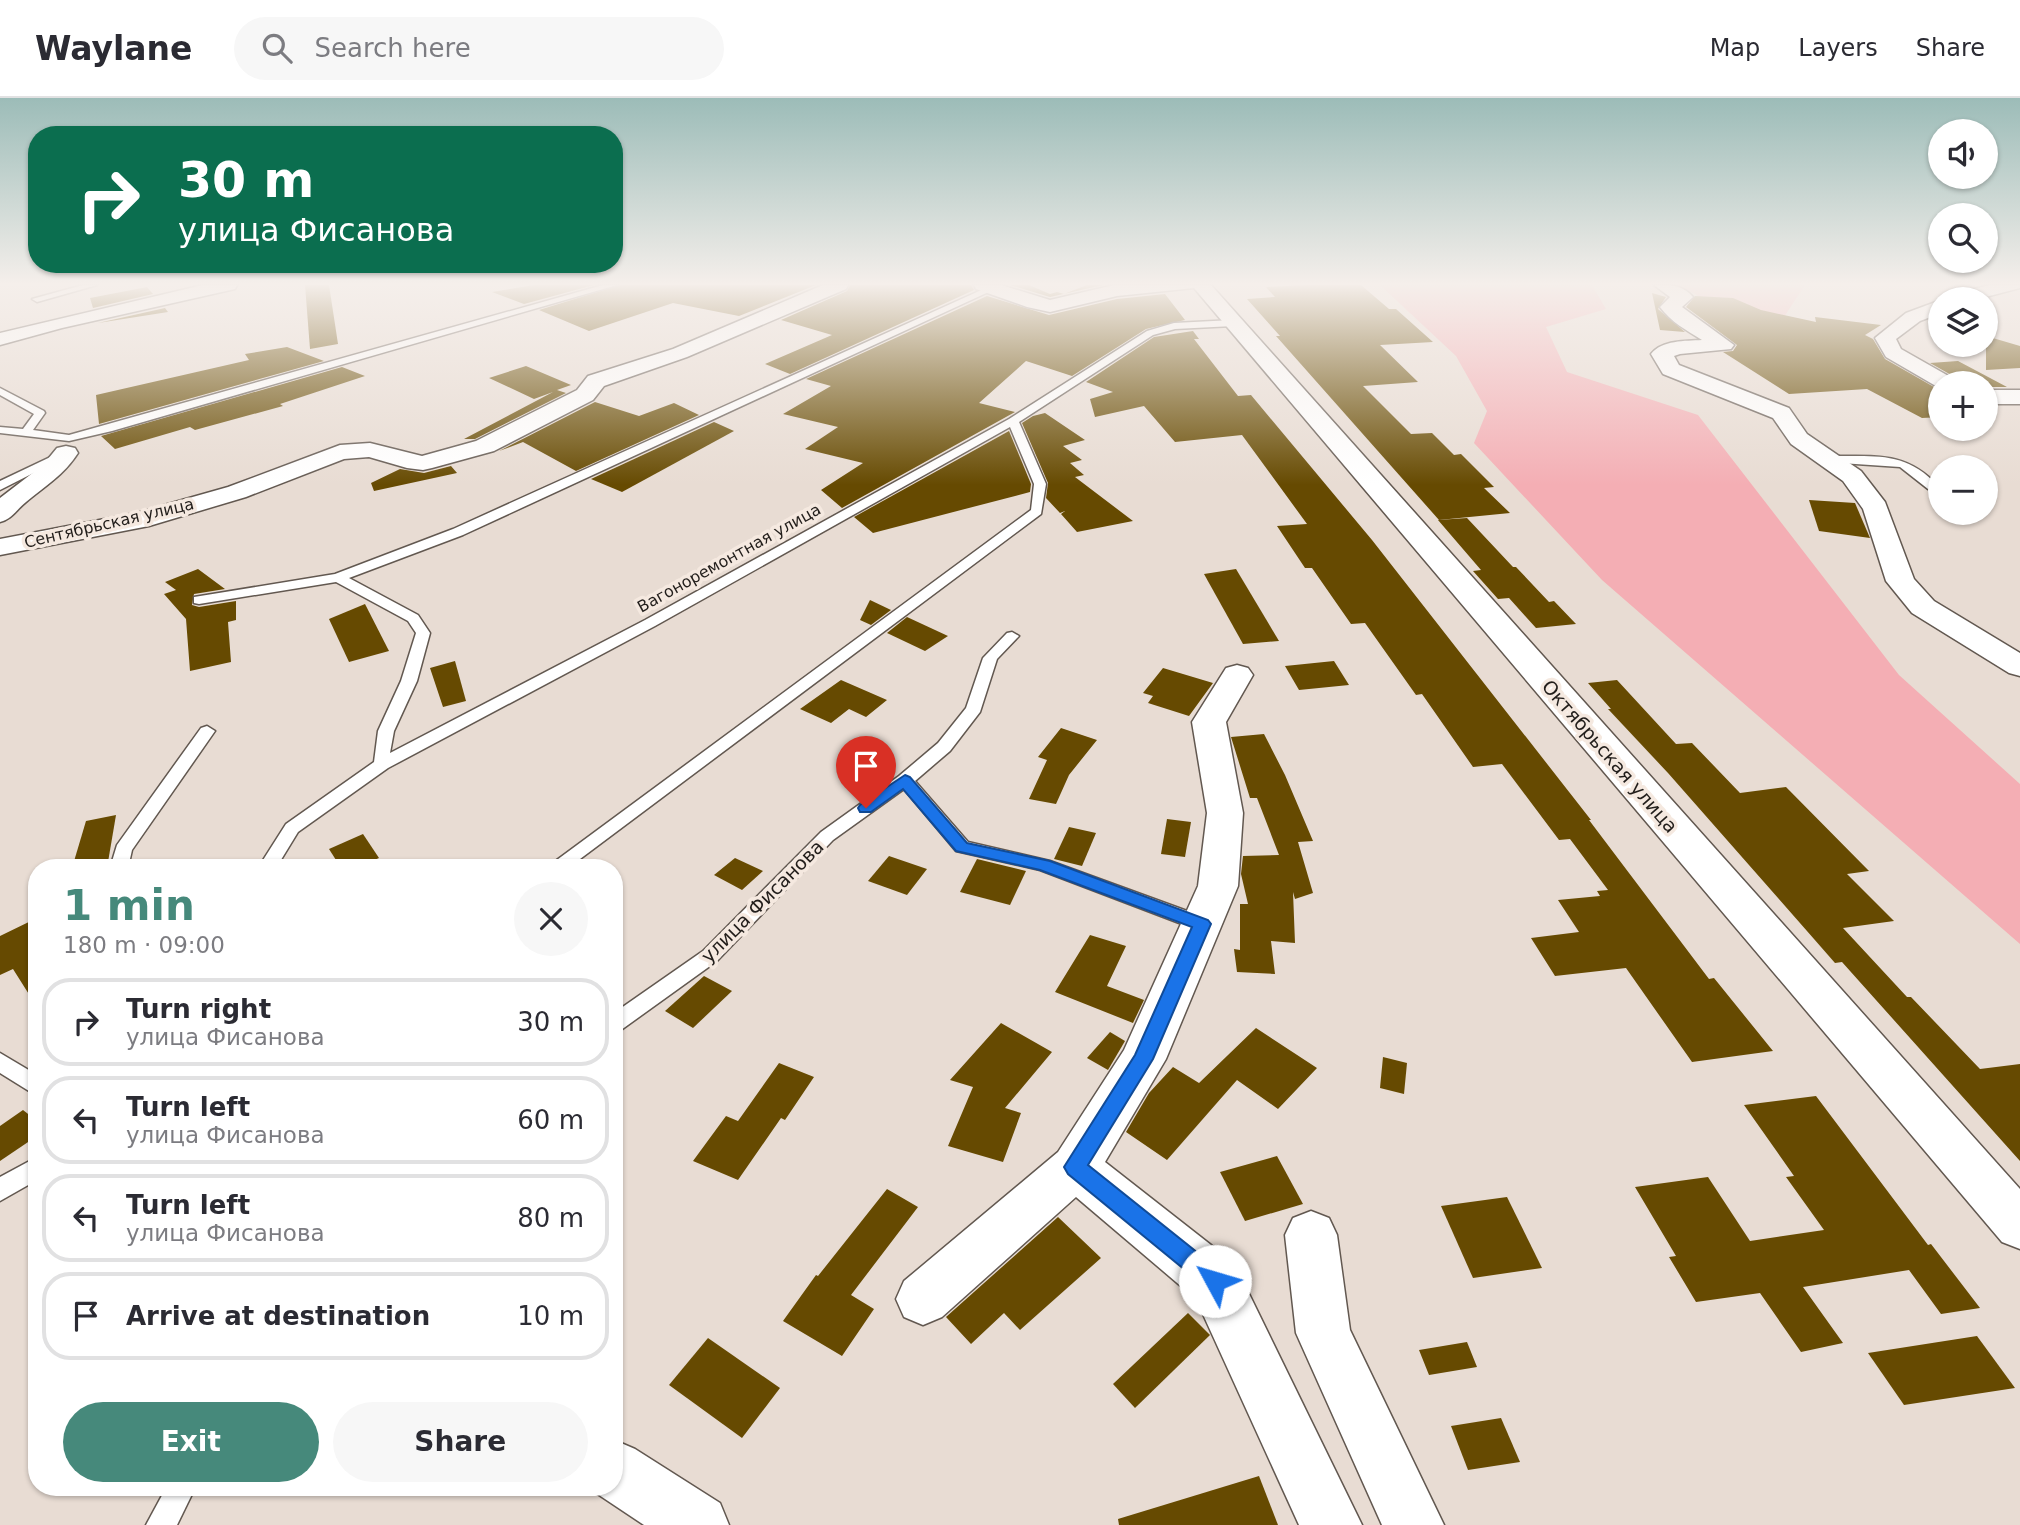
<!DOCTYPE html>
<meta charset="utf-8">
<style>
body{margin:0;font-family:"DejaVu Sans",sans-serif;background:#f7f7f7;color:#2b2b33;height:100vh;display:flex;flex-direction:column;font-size:26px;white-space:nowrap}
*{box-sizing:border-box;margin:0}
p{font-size:23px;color:#7c7c81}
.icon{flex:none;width:38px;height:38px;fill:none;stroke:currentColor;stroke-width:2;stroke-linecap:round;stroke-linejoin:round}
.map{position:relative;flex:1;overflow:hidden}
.side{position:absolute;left:28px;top:761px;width:595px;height:637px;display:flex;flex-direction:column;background:#fff;border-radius:28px;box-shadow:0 2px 5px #0004}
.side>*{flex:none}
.hud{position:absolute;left:28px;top:28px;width:595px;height:147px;border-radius:28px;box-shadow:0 2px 5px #0004;background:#0b6e4f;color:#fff;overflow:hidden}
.fabs{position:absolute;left:1928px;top:21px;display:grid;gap:14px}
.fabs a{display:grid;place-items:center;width:70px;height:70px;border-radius:50%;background:#fff;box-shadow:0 2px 5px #0004;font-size:35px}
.pin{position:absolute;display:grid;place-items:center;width:60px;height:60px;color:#fff;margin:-72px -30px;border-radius:50% 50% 50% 0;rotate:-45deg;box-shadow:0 0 7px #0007}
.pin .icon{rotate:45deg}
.me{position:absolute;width:77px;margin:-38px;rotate:309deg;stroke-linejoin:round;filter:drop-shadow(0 0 5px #0008)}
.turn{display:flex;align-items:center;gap:24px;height:147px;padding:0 35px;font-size:32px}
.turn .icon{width:91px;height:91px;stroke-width:2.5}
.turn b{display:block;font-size:49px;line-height:60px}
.round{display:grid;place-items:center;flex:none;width:74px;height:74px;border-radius:37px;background:#f7f7f7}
.summary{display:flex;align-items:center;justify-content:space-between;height:119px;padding:0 35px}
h1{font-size:42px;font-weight:700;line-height:52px;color:#46897b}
.cta{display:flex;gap:14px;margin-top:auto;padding:14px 35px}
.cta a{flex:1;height:80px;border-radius:42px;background:#46897b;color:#fff;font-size:28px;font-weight:700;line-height:80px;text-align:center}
.cta a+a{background:#f7f7f7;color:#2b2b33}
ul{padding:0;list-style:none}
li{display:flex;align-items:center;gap:21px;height:88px;margin:0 14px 10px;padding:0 21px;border:4px solid #e1e1e2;border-radius:28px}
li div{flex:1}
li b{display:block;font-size:26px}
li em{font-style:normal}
header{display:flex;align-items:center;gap:42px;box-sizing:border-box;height:98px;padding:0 35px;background:#fff;border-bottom:2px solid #e1e1e2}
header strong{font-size:33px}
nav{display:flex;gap:38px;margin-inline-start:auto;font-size:24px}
.search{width:490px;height:63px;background:#f7f7f7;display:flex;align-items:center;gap:18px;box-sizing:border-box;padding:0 24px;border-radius:38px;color:#7c7c81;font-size:26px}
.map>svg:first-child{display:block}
.green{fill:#f4aeb4}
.building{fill:#664a01}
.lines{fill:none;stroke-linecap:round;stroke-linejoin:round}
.lane-casing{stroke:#625850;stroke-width:3}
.street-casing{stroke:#625850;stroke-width:3}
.lane{fill:#fff;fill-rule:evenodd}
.street{fill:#fff;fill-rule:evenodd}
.route{fill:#1a73e8;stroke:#114b97;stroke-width:2}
.labels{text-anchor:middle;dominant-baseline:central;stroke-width:7;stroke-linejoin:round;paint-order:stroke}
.far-street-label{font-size:16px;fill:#221e1b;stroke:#f5e9e0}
.street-label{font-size:19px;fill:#221e1b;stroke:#f5e9e0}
</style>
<header>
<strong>Waylane</strong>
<div class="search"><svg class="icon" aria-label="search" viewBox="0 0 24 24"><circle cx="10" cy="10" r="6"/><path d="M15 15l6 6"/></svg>Search here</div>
<nav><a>Map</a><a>Layers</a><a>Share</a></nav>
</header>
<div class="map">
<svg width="2020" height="1427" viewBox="0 0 2020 1427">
<rect width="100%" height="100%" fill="#e8dcd3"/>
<g class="green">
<path d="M 1380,187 L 1592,187 L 1606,211 L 1546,229 L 1567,274 L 1698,317 L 1899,577 L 2020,686 L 2020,846 L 1602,482 L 1474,345 L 1487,313 L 1456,258 Z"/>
<path d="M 1671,187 L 1805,187 L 1784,219 L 1718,219 L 1696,196 Z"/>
</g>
<g class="building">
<path d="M 305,187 L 329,187 L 338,246 L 310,251 Z"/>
<path d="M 534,187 L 594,187 L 524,206 L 492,194 Z"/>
<path d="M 620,187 L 816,187 L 739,218 L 673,205 L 589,233 L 539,212 Z"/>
<path d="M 850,187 L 971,187 L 974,192 L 790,276 L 765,266 L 832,237 L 781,222 L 847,193 Z"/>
<path d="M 1010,187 L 1029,187 L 1050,196 L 1057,194 L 1064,196 L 1087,187 L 1103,187 L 1050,199 Z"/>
<path d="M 1307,187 L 1361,187 L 1389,211 L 1396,211 L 1433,244 L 1380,247 L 1418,284 L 1363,288 L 1411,336 L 1432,335 L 1454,357 L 1461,356 L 1494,389 L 1484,390 L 1510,415 L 1439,422 L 1276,238 L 1280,238 L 1247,201 L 1275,199 L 1266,189 Z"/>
<path d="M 147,189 L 153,196 L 93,210 L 90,200 Z"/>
<path d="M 1652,195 L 1666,199 L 1658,211 L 1685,234 L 1660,232 Z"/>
<path d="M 1165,196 L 1185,222 L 1146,231 L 1072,278 L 1026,263 L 979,305 L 1015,314 L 842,410 L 821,392 L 863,365 L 805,351 L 838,329 L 783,316 L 831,288 L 806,281 L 987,198 L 1049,217 L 1117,201 Z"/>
<path d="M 1695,198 L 1733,200 L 1761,212 L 1816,224 L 1815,219 L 1881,227 L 1865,237 L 1873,241 L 1885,261 L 1941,293 L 1941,319 L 1922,320 L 1867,291 L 1789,296 L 1723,254 L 1733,253 L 1737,247 L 1686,209 Z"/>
<path d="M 165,210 L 168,214 L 98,225 Z"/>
<path d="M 1193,233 L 1199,241 L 1194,241 L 1238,298 L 1251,297 L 1372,442 L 1591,722 L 1589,722 L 1709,881 L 1714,880 L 1773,953 L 1692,964 L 1626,870 L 1555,878 L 1531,840 L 1579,834 L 1558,802 L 1600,798 L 1597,793 L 1608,792 L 1570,741 L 1559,742 L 1502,666 L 1473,669 L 1422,596 L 1416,597 L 1365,525 L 1351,526 L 1312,470 L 1305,470 L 1277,428 L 1307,426 L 1242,337 L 1175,344 L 1144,308 L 1095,319 L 1090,301 L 1113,294 L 1086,284 L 1154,239 Z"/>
<path d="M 1986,238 L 2020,248 L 2020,270 L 1986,272 Z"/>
<path d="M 287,249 L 324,263 L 99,326 L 96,297 L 249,262 L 245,256 Z"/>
<path d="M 1958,263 L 2007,289 L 1986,289 L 1986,285 L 1958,285 L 1953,278 L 1930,265 Z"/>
<path d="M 526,268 L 571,287 L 557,292 L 566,295 L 475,341 L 464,341 L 553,294 L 534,301 L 489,280 Z"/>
<path d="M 342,269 L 365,278 L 280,306 L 283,308 L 195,332 L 190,329 L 115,351 L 101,338 Z"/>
<path d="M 595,304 L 639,318 L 674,305 L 699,317 L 576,373 L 523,344 L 499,353 Z"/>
<path d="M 1045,315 L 1085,342 L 1063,348 L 1082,362 L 1070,365 L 1084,377 L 1075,379 L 1133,423 L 1077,434 L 1061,416 L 1065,413 L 1060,415 L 1046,400 L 1048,385 L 1022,325 L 1033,318 Z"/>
<path d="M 714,324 L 734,333 L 622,394 L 591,381 Z"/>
<path d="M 1009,333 L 1031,386 L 1030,394 L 873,435 L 854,419 Z"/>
<path d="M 451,368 L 457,375 L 374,393 L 371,385 L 400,371 L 424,375 Z"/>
<path d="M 1809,402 L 1855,405 L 1870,440 L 1819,433 Z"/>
<path d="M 1467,420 L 1513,469 L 1516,469 L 1549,504 L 1554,503 L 1576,526 L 1536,530 L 1509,500 L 1498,501 L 1473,473 L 1481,472 L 1438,422 Z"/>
<path d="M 198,471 L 225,491 L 194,496 L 192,507 L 199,509 L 236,503 L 236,522 L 228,524 L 231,564 L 190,573 L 186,521 L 164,496 L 176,492 L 165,484 Z"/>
<path d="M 1236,471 L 1279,543 L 1243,546 L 1204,476 Z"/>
<path d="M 870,502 L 891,512 L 871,527 L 860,522 Z"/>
<path d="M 365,506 L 389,553 L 349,564 L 329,521 Z"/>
<path d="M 907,519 L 948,538 L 925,553 L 887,535 Z"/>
<path d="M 455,563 L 466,603 L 443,609 L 430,570 Z"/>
<path d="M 1334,563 L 1349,587 L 1299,592 L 1285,568 Z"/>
<path d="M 1163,570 L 1213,585 L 1189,618 L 1148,605 L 1153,598 L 1143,595 Z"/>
<path d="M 841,582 L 887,602 L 866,619 L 849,611 L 831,625 L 800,611 Z"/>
<path d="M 1617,582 L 1676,646 L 1692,645 L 1740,695 L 1786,689 L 1869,773 L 1847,776 L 1894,823 L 1843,830 L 1907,899 L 1911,899 L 1980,971 L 2020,966 L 2020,1063 L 1842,864 L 1835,865 L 1814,841 L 1668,675 L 1608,611 L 1611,611 L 1588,585 Z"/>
<path d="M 1061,630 L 1097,642 L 1069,677 L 1056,706 L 1029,701 L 1047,662 L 1038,659 Z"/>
<path d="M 1264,636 L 1285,677 L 1313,743 L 1298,744 L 1313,795 L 1295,801 L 1293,794 L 1295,845 L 1271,843 L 1275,876 L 1237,874 L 1234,851 L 1240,852 L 1240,806 L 1248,806 L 1241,776 L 1243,758 L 1279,757 L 1257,700 L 1250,700 L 1231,639 Z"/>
<path d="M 116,717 L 107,770 L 72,770 L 86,723 Z"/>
<path d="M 1167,721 L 1191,724 L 1185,759 L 1161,756 Z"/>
<path d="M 1069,729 L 1096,735 L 1082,768 L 1054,761 Z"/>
<path d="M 363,736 L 379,760 L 356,770 L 341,770 L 329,751 Z"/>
<path d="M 889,758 L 927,771 L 907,797 L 868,783 Z"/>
<path d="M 735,760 L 763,773 L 742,792 L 714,777 Z"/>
<path d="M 977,761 L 1026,773 L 1010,807 L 960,794 Z"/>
<path d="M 37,820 L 37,909 L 13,871 L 0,877 L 0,838 Z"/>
<path d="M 1090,837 L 1126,848 L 1107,888 L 1144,902 L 1133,925 L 1055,894 Z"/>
<path d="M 704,878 L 732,893 L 693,930 L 665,913 Z"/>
<path d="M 1001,925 L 1052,954 L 1005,1010 L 1021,1015 L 1003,1064 L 948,1048 L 973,989 L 950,982 Z"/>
<path d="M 1256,930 L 1317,970 L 1278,1011 L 1237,982 L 1167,1062 L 1126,1034 L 1149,995 L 1173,969 L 1199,985 Z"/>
<path d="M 1110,934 L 1125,943 L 1108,972 L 1087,960 Z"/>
<path d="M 1383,959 L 1407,965 L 1404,996 L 1380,990 Z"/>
<path d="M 779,965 L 814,979 L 785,1022 L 781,1020 L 738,1082 L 693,1063 L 726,1018 L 738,1023 Z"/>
<path d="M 1816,998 L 1928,1147 L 1931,1146 L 1980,1210 L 1941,1216 L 1909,1172 L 1803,1189 L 1843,1245 L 1801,1254 L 1760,1195 L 1696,1204 L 1669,1159 L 1676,1158 L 1635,1089 L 1708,1079 L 1750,1143 L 1824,1132 L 1786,1079 L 1794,1078 L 1744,1007 Z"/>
<path d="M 23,1012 L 37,1023 L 37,1038 L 0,1063 L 0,1028 Z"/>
<path d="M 1277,1058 L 1303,1106 L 1245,1123 L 1220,1074 Z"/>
<path d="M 887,1091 L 918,1109 L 851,1197 L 874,1211 L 842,1258 L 783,1223 L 816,1177 L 818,1178 Z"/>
<path d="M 1507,1099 L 1542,1170 L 1473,1180 L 1441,1108 Z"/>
<path d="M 1058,1119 L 1101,1160 L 1020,1232 L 1004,1215 L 971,1246 L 946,1219 Z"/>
<path d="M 1188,1215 L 1210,1237 L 1135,1310 L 1113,1286 Z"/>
<path d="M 1977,1238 L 2015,1290 L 1904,1307 L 1868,1255 Z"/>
<path d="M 708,1240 L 780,1290 L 742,1340 L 669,1287 Z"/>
<path d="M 1467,1244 L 1477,1269 L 1429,1277 L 1419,1252 Z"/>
<path d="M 1501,1320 L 1520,1364 L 1468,1372 L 1451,1328 Z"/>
<path d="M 1259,1378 L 1278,1427 L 1119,1427 L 1118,1421 Z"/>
</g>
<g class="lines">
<defs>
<g id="lane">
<path d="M 83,187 L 97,187 L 37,204 L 32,201 Z"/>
<path d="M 603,187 L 617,187 L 112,333 L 69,343 L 0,335 L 0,329 L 23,331 L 34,316 L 0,297 L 0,290 L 44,313 L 45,315 L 33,332 L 69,337 Z"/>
<path d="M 988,189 L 995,191 L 463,437 L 349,480 L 418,517 L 430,535 L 417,583 L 394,633 L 390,655 L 645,522 L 1009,321 L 1147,233 L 1174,225 L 1233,222 L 1238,225 L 1233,228 L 1175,231 L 1153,237 L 1019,324 L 1046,386 L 1041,416 L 568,770 L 546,770 L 1031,412 L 1034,386 L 1010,329 L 655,528 L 388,670 L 298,734 L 276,770 L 258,770 L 286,726 L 374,664 L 378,633 L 401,583 L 416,535 L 408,523 L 336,484 L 199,506 L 194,505 L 194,499 L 335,476 L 453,431 Z"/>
<path d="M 63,353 L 69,356 L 67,358 L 0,392 L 0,383 Z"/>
<path d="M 1830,358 C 1874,359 1905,352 1938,388 L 1928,391 L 1900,369 L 1826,364 L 1826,360 Z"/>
<path d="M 1012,534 L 1019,538 L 997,561 L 980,614 L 950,653 L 915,683 L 968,744 L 1050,763 L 1209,821 L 1212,826 L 1209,831 L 1195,831 L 1040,772 L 956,753 L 904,691 L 833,742 L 717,863 L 621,932 L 614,934 L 614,915 L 703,853 L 821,734 L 899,678 L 938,645 L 966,610 L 983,560 L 1007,535 Z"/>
<path d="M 207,628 L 215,633 L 132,752 L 128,770 L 110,770 L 117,747 L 201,630 Z"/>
<path d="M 0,955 L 37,977 L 37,998 L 0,975 Z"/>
<path d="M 37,1059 L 37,1082 L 0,1103 L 0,1079 Z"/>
<path d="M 166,1390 L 195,1390 L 177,1427 L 146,1427 Z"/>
</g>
<g id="street">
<path d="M 203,187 L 237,187 L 235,191 L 62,230 L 0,247 L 0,235 Z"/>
<path d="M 823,187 L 848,187 L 846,191 L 687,259 L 604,288 L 593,302 L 494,353 L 432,370 L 423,372 L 407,370 L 369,359 L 344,361 L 246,399 L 149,428 L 0,457 L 0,441 L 136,415 L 228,389 L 340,347 L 370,345 L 422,358 L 476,343 L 577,292 L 588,278 L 673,251 Z"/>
<path d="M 974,187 L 1001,187 L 1050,202 L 1114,187 L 1211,187 L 2020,1091 L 2020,1151 L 2002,1144 L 1194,190 L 1117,198 L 1050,214 L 1027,209 L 976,191 Z"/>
<path d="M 1654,187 C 1669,187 1682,186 1693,199 L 1682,209 L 1734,247 L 1731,251 L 1680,256 L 1674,258 L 1679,267 L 1789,310 L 1807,336 L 1861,373 L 1885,404 L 1914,481 L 1934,503 L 2020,555 L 2020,578 L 2009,575 L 1912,515 L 1886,483 L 1863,411 L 1843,383 L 1791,346 L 1773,320 L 1663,276 L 1651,256 C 1662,242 1685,243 1702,242 C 1686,232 1671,224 1660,209 L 1670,199 Z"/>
<path d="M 1990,187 L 2020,187 L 2020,190 L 1978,201 L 1946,201 L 1949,197 Z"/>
<path d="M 1941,202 L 1941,215 L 1920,223 L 1896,241 L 1901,251 L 1952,280 L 1955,285 L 1941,285 L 1941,291 L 1886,259 L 1875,240 L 1906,215 Z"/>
<rect x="1986" y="292" width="34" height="14"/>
<path d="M 66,348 L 75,350 L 78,355 C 64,377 45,388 26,404 C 16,412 12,421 0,424 L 0,400 L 43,367 L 57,350 Z"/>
<path d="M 1237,567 L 1248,570 L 1253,577 L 1226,624 L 1243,715 L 1238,788 L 1166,961 L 1105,1064 L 1234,1165 L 1362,1427 L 1299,1427 L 1196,1201 L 1076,1099 L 942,1219 L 923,1227 L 904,1219 L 896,1201 L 904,1183 L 1058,1054 L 1124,952 L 1198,788 L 1207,715 L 1192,624 L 1226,570 Z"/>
<path d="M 1311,1113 L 1329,1120 L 1337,1137 L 1350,1232 L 1444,1427 L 1382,1427 L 1296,1235 L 1285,1137 L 1293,1120 Z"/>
<path d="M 614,1342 L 635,1351 L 720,1405 L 729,1427 L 644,1427 L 593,1393 L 592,1390 L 614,1390 Z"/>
</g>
</defs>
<use href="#lane" class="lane-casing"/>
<use href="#street" class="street-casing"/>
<use href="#lane" class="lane"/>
<use href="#street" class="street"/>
</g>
<linearGradient id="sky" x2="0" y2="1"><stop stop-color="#9cbcb8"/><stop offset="0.48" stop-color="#f5efeb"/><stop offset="1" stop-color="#f5efeb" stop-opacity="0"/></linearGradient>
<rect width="2020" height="387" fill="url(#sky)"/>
<path class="route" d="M 905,677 L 910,679 L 967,745 L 1050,763 L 1208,822 L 1211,826 L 1153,961 L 1088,1067 L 1223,1175 L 1226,1183 L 1223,1190 L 1215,1193 L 1207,1190 L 1068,1076 L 1064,1069 L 1135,957 L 1192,829 L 1040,772 L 956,753 L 903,691 L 871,714 L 860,714 L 858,710 L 860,707 Z"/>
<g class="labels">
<g class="far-street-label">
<text transform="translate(109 425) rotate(-13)">Сентябрьская улица</text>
<text transform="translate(729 460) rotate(-29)">Вагоноремонтная улица</text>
</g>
<g class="street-label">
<text transform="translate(1610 658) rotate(49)">Октябрьская улица</text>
<text transform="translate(762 803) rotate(-45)">улица Фисанова</text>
</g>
</g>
</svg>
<div class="fabs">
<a><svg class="icon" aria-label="sound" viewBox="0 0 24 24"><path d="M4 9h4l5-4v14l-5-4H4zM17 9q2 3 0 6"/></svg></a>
<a><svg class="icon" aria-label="search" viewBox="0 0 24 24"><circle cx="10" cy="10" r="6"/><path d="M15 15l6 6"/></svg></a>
<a><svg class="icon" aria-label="layers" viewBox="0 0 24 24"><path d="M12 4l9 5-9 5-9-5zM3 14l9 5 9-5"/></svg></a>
<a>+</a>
<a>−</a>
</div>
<div class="pin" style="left:866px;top:710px;background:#d93025"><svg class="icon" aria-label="arrive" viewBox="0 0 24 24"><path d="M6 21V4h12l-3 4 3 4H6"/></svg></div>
<svg class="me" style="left:1215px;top:1183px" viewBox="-20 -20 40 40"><circle r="19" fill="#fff"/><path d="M0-13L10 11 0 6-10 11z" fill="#1a73e8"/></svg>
<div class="hud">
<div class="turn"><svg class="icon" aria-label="right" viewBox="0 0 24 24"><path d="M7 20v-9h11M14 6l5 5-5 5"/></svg><div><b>30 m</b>улица Фисанова</div></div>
</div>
<section class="side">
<div class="summary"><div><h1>1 min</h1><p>180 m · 09:00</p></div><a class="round"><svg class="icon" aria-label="close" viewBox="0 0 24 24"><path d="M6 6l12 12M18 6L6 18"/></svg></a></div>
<ul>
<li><svg class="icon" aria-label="right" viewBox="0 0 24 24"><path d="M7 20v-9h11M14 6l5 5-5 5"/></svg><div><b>Turn right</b><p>улица Фисанова</p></div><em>30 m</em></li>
<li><svg class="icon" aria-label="left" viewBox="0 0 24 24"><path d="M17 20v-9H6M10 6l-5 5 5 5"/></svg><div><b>Turn left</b><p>улица Фисанова</p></div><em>60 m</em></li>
<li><svg class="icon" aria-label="left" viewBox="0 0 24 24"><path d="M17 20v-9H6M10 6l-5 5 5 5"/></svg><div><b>Turn left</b><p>улица Фисанова</p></div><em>80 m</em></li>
<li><svg class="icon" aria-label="arrive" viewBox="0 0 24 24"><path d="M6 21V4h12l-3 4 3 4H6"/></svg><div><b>Arrive at destination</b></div><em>10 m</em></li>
</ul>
<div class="cta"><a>Exit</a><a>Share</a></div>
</section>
</div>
